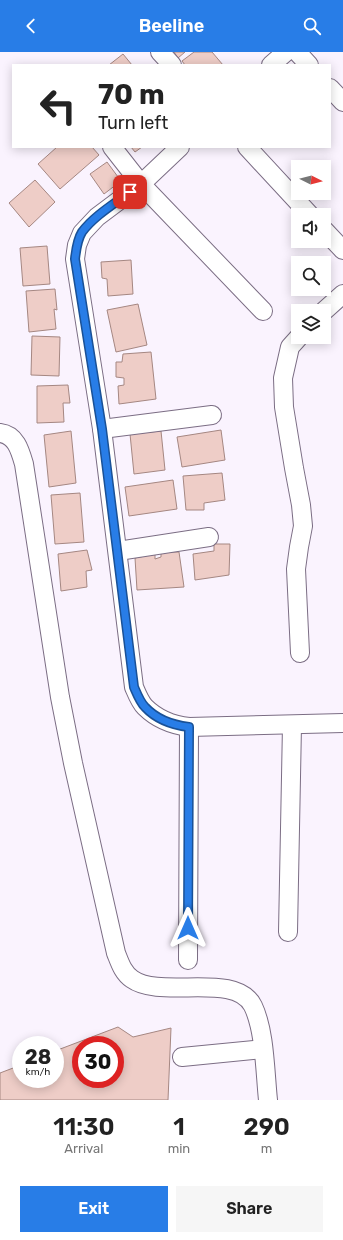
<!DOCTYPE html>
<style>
body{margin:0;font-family:Rubik,sans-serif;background:#f6f6f6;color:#222;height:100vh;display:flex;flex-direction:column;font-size:15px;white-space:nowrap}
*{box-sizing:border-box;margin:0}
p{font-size:13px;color:#767676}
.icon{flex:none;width:22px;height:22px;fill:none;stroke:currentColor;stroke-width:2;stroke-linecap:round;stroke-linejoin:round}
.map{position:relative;height:1048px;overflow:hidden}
.panel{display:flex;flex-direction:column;background:#fff;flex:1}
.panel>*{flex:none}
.hud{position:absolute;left:12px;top:12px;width:319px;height:84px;border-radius:0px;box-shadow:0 2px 10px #0003;background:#fff;color:#222;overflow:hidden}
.needle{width:26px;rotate:96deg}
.fabs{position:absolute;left:291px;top:108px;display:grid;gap:8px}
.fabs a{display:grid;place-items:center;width:40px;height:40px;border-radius:0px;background:#fff;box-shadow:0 2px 10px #0003;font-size:20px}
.speed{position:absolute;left:12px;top:984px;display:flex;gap:8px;font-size:20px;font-weight:700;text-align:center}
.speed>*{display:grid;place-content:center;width:52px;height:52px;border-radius:50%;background:#fff;box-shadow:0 2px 10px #0003;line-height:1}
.speed small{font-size:10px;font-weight:400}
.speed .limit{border:6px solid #d22;background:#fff;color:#111}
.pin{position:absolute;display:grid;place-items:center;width:34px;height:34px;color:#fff;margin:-17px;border-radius:8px;box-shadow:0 2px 6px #0006}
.me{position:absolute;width:44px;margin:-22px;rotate:0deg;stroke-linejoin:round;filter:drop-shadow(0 0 3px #0008)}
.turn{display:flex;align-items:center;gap:14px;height:84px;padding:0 20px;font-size:18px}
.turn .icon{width:52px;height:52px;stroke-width:2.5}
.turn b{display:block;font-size:28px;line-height:34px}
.eta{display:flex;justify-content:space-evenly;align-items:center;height:68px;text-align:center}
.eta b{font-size:24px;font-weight:600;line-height:28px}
.action{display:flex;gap:8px;margin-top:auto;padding:8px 20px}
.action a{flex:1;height:46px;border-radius:0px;background:#287de7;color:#fff;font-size:16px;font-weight:600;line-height:46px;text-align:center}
.action a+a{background:#f6f6f6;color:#222}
header{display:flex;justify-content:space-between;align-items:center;height:52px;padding:0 20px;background:#287de7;color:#fff;font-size:18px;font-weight:600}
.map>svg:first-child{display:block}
.building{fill:#eecdc7;stroke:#a58782;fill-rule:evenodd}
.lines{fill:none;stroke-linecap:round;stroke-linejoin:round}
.minor-casing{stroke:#7b6d84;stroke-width:20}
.minor{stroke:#fff;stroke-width:18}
.route-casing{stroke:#1a5196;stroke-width:10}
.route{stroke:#287de7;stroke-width:7}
</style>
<header><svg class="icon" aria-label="back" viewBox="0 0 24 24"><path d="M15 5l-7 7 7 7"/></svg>Beeline<svg class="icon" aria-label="search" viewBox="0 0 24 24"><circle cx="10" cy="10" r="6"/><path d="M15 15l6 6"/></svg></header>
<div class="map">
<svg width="343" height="1048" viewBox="0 0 343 1048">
<rect width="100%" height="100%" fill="#faf3fe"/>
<g class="building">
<path d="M 174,0 L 185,0 L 178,6 Z"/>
<path d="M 194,0 L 212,0 L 223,13 L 185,13 L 182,9 Z"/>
<path d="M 123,2 L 132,13 L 109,13 Z"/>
<path d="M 57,95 L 92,95 L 99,103 L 60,137 L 38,112 Z"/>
<path d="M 131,95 L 142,95 L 135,100 Z"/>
<path d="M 107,110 L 121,129 L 104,142 L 90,122 Z"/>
<path d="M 35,128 L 55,150 L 29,175 L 9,151 Z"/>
<path d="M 47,194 L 50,232 L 23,234 L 20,196 Z"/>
<path d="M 131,208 L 133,242 L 108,244 L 107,227 L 102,226 L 101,210 Z"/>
<path d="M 55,237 L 57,258 L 54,257 L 56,277 L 29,280 L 26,239 Z"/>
<path d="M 138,252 L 147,293 L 116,300 L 107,258 Z"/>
<path d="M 32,284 L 60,285 L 59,324 L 31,323 Z"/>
<path d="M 151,300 L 156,347 L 119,352 L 118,334 L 124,333 L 124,326 L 116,325 L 116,310 L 122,310 L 123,302 Z"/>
<path d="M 68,333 L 70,351 L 63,351 L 64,370 L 37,371 L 37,334 Z"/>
<path d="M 221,378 L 225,408 L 182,415 L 177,385 Z"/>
<path d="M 71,379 L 76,431 L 49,435 L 44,383 Z"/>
<path d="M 161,379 L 165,418 L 134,422 L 130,382 Z"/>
<path d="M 222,421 L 225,448 L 204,451 L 204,458 L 186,458 L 183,424 Z"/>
<path d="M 173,428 L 177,457 L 129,464 L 125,435 Z"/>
<path d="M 80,441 L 84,490 L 55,492 L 51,443 Z"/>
<path d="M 214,492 L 230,492 L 229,523 L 195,528 L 193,502 L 214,499 Z"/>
<path d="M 87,498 L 92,518 L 86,519 L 87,535 L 61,539 L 58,502 Z"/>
<path d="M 161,500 L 179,500 L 184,535 L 137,538 L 135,506 L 155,502 L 155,507 L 161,505 Z"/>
<path d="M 118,975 L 133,985 L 171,976 L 168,1048 L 0,1048 L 0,1021 L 21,1013 L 21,1027 L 55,1027 L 55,999 ZM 81,993 L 115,993 L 115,1027 L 81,1027 Z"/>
</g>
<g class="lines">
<defs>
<g id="minor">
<path d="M 160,0 L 172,13"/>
<path d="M 297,0 L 309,13"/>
<path d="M 271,13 L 286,0"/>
<path d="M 330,36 L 343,50"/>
<path d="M 112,95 L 141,132 L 263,259"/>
<path d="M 180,95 L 141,132 L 97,165 L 82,181 L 77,193 L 75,207 L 102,377 L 134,635 C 137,642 140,650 145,655 C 158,668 172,673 189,675 L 343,671"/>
<path d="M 247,95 L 310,163"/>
<path d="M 324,178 L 343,198"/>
<path d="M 324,259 L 343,242"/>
<path d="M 299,285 L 290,295 L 283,326 L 284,355 L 294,416 L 301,453 L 303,474 L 299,495 L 296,517 L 300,601"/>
<path d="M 102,377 L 212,363"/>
<path d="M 0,381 C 16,383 20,398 24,412 L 60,645 L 73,711 L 116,901 C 120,911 123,921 132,927 C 161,948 236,919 253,954 C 265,979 265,1020 268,1048"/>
<path d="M 118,499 L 209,485"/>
<path d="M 288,880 L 292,673"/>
<path d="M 188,908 L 189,675"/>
<path d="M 182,1005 L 263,997"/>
</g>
</defs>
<use href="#minor" class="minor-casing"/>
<use href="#minor" class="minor"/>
</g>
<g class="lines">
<defs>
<path id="route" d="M 130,140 C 114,152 94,164 82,180 C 77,188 76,198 75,207 L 102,377 L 134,635 C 137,642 140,650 145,655 C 157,668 172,673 189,675 L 188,876"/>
</defs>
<use href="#route" class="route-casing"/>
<use href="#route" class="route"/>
</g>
</svg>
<div class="fabs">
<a><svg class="needle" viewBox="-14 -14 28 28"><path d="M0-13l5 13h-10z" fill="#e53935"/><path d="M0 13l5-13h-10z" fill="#767676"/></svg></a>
<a><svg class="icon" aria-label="sound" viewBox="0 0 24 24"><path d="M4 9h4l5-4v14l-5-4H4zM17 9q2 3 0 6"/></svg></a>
<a><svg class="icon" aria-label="search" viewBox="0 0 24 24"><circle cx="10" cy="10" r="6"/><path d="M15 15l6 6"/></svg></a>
<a><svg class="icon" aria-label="layers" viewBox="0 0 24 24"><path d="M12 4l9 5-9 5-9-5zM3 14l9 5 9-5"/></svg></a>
</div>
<div class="speed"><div>28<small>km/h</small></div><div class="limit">30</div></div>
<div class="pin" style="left:130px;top:140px;background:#d93025"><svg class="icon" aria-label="arrive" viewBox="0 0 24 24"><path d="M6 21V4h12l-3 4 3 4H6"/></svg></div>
<svg class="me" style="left:188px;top:876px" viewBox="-20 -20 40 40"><path d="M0-17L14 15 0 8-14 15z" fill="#287de7" stroke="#fff" stroke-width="4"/></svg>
<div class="hud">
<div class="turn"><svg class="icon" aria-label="left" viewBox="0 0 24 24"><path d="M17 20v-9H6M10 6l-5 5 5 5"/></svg><div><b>70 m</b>Turn left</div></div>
</div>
</div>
<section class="panel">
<div class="eta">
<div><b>11:30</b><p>Arrival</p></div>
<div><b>1</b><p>min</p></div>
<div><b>290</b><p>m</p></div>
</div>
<div class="action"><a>Exit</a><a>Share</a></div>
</section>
